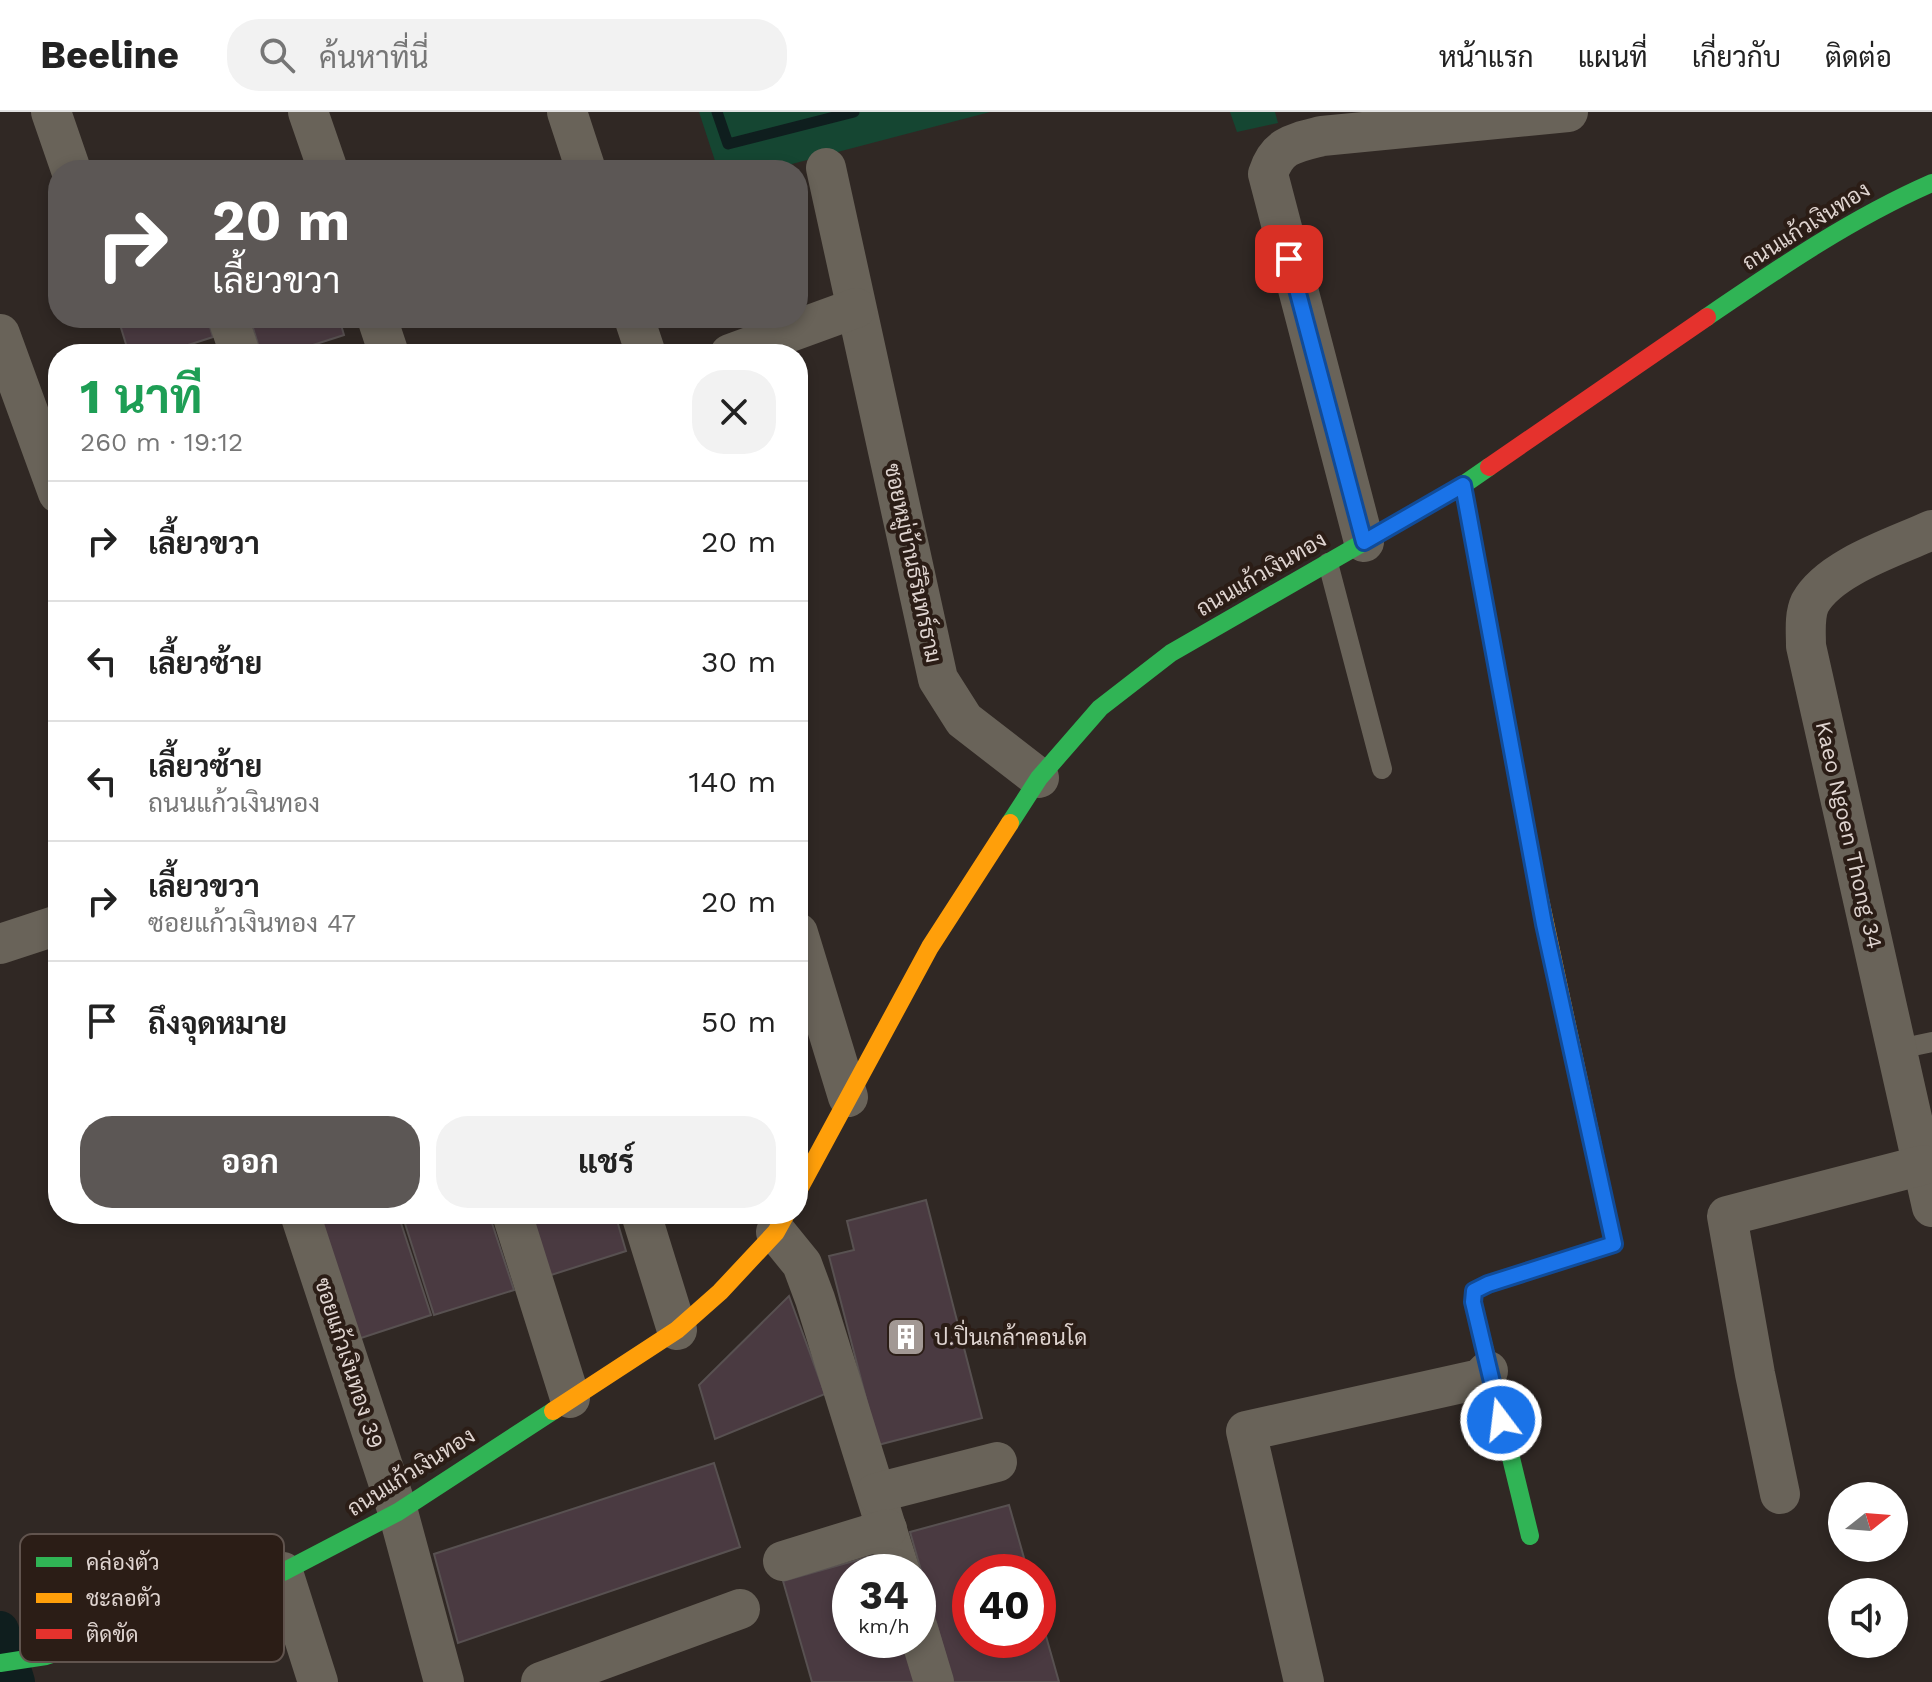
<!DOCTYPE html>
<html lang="th">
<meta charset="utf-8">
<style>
body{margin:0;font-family:"Work Sans",Sarabun,sans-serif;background:#f2f2f2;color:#222;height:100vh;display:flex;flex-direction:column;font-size:30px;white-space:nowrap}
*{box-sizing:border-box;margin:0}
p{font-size:26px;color:#767676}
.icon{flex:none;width:44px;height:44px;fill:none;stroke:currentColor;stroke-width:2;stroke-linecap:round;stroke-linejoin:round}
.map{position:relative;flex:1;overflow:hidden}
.side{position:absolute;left:48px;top:232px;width:760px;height:880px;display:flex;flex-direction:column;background:#fff;border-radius:32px;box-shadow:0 4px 12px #0003}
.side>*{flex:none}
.guide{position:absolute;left:48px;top:48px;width:760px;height:168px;border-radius:32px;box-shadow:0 4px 12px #0003;background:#5c5755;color:#fff;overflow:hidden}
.needle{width:52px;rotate:73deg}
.tools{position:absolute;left:1828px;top:1370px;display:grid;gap:16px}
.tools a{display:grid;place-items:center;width:80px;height:80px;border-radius:50%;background:#fff;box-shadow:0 4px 12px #0003;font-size:40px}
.speed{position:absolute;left:832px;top:1442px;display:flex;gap:16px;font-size:40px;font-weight:700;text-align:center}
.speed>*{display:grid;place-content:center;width:104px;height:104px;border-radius:50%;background:#fff;box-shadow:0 4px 12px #0003;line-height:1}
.speed small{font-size:20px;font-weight:400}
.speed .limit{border:12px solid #d22;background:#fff;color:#111}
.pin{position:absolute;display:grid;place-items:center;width:68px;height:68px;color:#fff;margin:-34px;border-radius:16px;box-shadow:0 4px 12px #0006}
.me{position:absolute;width:88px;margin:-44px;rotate:345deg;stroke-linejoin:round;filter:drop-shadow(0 0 6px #0008)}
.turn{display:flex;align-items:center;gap:28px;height:168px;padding:0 32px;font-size:36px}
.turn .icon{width:104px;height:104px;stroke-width:2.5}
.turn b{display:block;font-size:56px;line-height:68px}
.round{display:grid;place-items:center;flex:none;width:84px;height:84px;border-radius:32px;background:#f2f2f2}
.overview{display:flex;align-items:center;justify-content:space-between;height:136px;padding:0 32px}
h1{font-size:48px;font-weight:700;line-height:60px;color:#1e9e55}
.primary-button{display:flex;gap:16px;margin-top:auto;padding:16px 32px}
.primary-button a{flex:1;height:92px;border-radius:32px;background:#5c5755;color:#fff;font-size:32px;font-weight:700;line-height:92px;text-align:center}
.primary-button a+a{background:#f2f2f2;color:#222}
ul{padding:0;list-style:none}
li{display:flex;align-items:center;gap:24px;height:120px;padding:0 32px;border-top:2px solid #e0e0e0}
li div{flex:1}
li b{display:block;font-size:30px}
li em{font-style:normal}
header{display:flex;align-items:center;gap:48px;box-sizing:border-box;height:112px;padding:0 40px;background:#fff;border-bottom:2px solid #e0e0e0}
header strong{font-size:38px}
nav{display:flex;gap:44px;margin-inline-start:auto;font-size:28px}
.search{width:560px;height:72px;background:#f2f2f2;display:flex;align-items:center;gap:20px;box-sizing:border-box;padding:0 28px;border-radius:32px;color:#767676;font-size:30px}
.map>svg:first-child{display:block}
.green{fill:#154632}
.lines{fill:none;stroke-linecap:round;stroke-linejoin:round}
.stream{stroke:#0f1e1e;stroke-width:11}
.canal{stroke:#0f1e1e;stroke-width:38}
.building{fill:#4a3a41;stroke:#585151;stroke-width:2}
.lane{stroke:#696359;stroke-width:20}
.street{stroke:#696359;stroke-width:40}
.fast{stroke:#30b455;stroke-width:18}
.slow{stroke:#ff9f0a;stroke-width:18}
.jam{stroke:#e5322d;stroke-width:18}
.route-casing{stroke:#114b97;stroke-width:20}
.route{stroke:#1a73e8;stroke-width:14}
.labels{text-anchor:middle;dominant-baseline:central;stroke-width:8;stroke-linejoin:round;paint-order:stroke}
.street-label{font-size:22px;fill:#dfd4d0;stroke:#2b1d16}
.poi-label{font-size:22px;fill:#dfd4d0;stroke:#2b1d16;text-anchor:start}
.key{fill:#2b1d16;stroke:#61544e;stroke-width:2}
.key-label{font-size:22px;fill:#dfd4d0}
</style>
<header>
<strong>Beeline</strong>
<div class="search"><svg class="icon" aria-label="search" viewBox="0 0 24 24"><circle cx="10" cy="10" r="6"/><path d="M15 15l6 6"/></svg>ค้นหาที่นี่</div>
<nav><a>หน้าแรก</a><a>แผนที่</a><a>เกี่ยวกับ</a><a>ติดต่อ</a></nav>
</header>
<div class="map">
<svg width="1932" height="1570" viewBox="0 0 1932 1570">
<rect width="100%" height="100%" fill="#302824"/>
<g class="green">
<path d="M 699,0 L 990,0 L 769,58 L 718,58 Z"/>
<path d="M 1230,0 L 1275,0 L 1278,11 L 1237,20 Z"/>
</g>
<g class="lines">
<path class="stream" d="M 717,0 L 728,32 L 854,0"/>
<path class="canal" d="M 0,1518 L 16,1570"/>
</g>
<g class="building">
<path d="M 118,206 L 207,206 L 213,225 L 160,242 L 129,242 Z"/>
<path d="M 250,206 L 339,206 L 344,223 L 285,242 L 261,242 Z"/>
<path d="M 926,1088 L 982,1306 L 878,1333 L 829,1144 L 854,1138 L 847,1109 Z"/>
<path d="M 312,1102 L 398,1102 L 431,1203 L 352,1229 Z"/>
<path d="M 402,1102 L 489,1102 L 514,1178 L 434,1203 Z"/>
<path d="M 528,1102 L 615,1102 L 626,1139 L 548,1164 Z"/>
<path d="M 789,1184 L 825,1282 L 715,1327 L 699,1273 Z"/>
<path d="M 714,1351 L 740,1435 L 458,1531 L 434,1442 Z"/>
<path d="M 1009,1393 L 1028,1460 L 970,1460 L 970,1528 L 1038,1528 L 1038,1496 L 1059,1570 L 953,1570 L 910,1420 Z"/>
<path d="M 882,1441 L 887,1460 L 850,1460 L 850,1528 L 906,1528 L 918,1570 L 812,1570 L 783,1469 Z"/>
</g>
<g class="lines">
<g class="lane">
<path d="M 1328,451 L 1382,657"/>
<path d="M 1899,937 L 1932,930"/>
</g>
<g class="street">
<path d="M 51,0 L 71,58"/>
<path d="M 308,0 L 328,58"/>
<path d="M 567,0 L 586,58"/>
<path d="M 826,56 L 938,567 L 964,608 L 1039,666"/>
<path d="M 228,206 L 240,242"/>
<path d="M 377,206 L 389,242"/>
<path d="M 634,206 L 646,242"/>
<path d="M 0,222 L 58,381"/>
<path d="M 730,242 L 856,196"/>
<path d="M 1932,418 C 1895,435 1830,455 1810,491 C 1804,504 1806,520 1806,534 L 1932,1095"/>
<path d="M 1364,430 L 1268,62 C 1277,33 1294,31 1322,24 L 1568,0"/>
<path d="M 798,821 L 848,985"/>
<path d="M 0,832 L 58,813"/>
<path d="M 300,1102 L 398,1400 L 444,1570"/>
<path d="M 512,1102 L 570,1286"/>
<path d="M 641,1102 L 677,1218"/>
<path d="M 776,1120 L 802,1152 L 815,1187 L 900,1460"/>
<path d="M 876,1381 L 997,1350"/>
<path d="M 1780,1382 L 1755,1262 L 1727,1104 L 1923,1053"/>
<path d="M 783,1449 L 887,1417"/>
<path d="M 283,1460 L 318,1570"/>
<path d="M 918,1517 L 934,1570"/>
<path d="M 541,1570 L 740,1497"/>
<path d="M 1304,1570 L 1246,1319 L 1480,1267 L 1488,1259"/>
</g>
<g class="fast">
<path d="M 1707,205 C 1779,156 1852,106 1932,71"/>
<path d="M 1463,373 L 1538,778"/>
<path d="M 1010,711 L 1039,666 L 1100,596 L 1171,541 L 1463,373 L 1489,355"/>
<path d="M 1486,1243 L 1530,1424"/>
<path d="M 0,1551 L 46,1544 L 198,1495 L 283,1460 L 398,1400 L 553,1299"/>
</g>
<g class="slow">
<path d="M 798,1079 L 930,835 L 1010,711"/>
<path d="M 1486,1243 L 1473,1190 L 1474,1179 L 1488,1172 L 1614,1132 L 1538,778"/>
<path d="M 553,1299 L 677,1218 L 720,1180 L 776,1120 L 786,1102"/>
</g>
<path class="jam" d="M 1489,355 L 1707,205"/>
</g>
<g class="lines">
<defs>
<path id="route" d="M 1289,147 L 1364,430 L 1463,373 L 1544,812 L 1614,1132 L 1488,1172 L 1474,1179 L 1473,1190 L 1501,1308"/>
</defs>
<use href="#route" class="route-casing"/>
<use href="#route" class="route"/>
</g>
<defs>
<symbol id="building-square" viewBox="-11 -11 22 22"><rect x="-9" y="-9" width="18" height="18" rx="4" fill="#a29894" stroke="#2b1d16"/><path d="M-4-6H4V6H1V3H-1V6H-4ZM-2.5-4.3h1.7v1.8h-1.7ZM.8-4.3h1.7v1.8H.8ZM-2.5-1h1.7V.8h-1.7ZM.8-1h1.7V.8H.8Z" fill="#fff"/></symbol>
</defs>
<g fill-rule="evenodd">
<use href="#building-square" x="884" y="1203" width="44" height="44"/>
</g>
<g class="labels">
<g class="street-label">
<text transform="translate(1806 114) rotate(-32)">ถนนแก้วเงินทอง</text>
<text transform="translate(913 451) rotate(78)">ซอยหมู่บ้านธีรินทร์ธาม</text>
<text transform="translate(1261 462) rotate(-30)">ถนนแก้วเงินทอง</text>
<text transform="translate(1849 723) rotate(77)">Kaeo Ngoen Thong 34</text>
<text transform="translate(349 1251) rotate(72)">ซอยแก้วเงินทอง 39</text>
<text transform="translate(411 1360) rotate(-32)">ถนนแก้วเงินทอง</text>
</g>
<g class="poi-label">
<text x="934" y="1225">ป.ปิ่นเกล้าคอนโด</text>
</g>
</g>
<rect x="20" y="1422" width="264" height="128" rx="12" class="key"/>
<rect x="36" y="1445" width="36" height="10" fill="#30b455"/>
<rect x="36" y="1481" width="36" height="10" fill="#ff9f0a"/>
<rect x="36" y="1517" width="36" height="10" fill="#e5322d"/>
<g class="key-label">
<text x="86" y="1458">คล่องตัว</text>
<text x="86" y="1494">ชะลอตัว</text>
<text x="86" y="1530">ติดขัด</text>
</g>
</svg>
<div class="tools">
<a><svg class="needle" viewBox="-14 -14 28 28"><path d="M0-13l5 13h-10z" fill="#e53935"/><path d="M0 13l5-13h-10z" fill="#767676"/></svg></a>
<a><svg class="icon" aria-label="sound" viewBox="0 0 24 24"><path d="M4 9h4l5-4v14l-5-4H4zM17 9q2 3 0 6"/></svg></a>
</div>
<div class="speed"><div>34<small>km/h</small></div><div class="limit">40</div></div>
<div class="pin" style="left:1289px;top:147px;background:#d93025"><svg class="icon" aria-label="arrive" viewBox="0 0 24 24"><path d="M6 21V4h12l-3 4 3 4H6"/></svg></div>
<svg class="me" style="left:1501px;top:1308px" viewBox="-20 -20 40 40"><circle r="17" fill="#1a73e8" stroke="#fff" stroke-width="3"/><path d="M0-11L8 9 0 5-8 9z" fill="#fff"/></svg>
<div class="guide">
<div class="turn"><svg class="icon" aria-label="right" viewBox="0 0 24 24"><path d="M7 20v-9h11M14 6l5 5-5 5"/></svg><div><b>20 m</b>เลี้ยวขวา</div></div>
</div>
<section class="side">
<div class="overview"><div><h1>1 นาที</h1><p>260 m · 19:12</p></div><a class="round"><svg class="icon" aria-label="close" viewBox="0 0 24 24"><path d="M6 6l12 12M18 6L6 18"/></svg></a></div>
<ul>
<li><svg class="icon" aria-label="right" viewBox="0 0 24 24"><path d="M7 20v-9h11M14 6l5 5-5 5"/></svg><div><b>เลี้ยวขวา</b></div><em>20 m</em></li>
<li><svg class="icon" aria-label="left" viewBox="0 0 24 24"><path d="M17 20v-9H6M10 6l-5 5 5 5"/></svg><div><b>เลี้ยวซ้าย</b></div><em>30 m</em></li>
<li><svg class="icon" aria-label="left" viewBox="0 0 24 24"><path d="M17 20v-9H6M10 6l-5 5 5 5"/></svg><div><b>เลี้ยวซ้าย</b><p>ถนนแก้วเงินทอง</p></div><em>140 m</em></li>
<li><svg class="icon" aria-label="right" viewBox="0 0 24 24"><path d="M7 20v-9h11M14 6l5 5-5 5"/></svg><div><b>เลี้ยวขวา</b><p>ซอยแก้วเงินทอง 47</p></div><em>20 m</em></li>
<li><svg class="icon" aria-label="arrive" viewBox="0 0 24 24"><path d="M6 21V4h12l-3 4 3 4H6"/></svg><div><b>ถึงจุดหมาย</b></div><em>50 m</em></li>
</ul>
<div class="primary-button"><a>ออก</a><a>แชร์</a></div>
</section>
</div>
